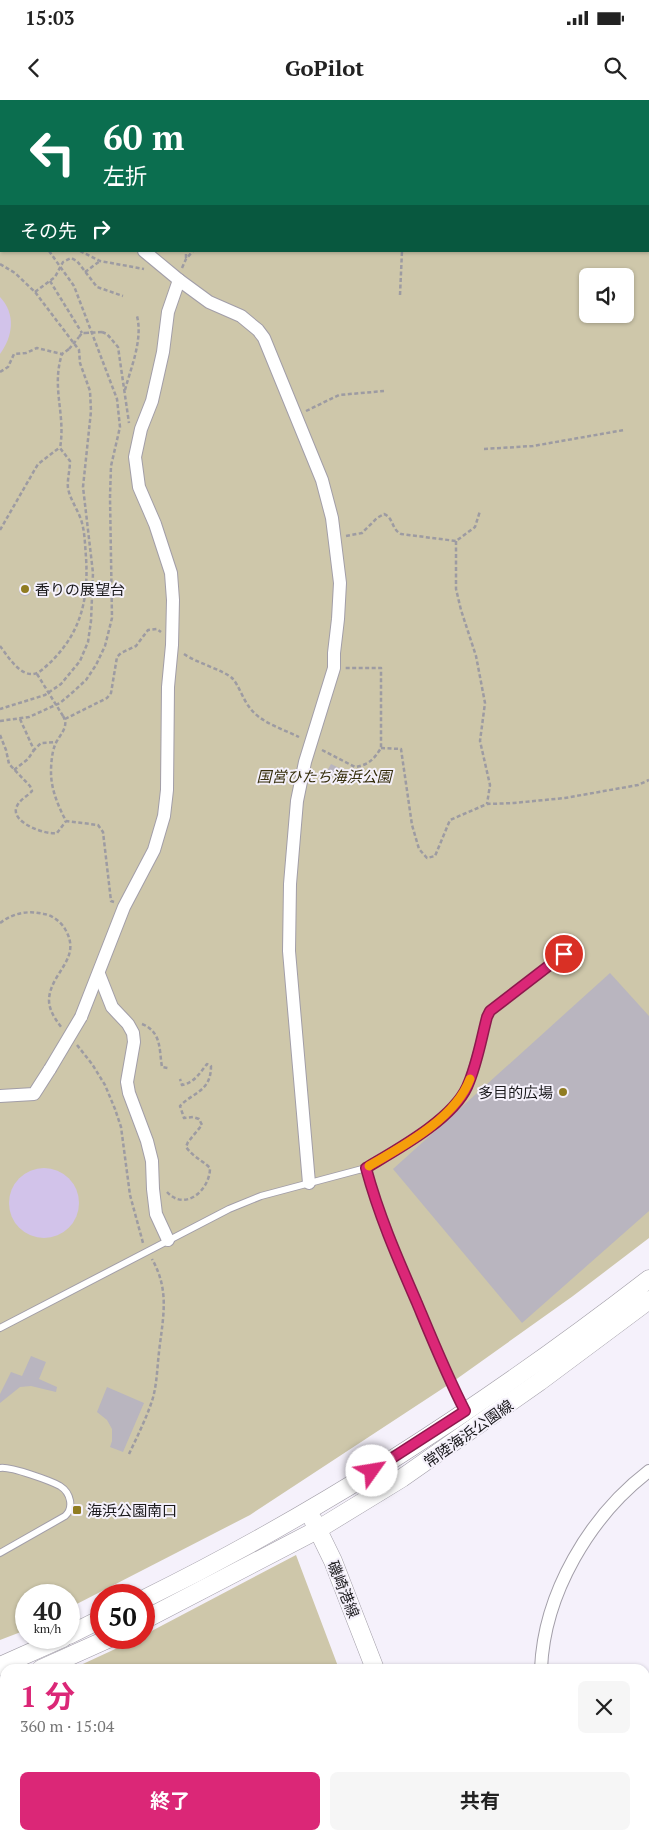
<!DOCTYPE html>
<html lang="ja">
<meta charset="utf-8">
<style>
body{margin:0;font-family:"PT Serif","Noto Sans JP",serif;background:#f6f6f6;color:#222;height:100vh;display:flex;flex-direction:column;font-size:19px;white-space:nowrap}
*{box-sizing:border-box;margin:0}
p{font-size:16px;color:#767676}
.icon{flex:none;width:28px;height:28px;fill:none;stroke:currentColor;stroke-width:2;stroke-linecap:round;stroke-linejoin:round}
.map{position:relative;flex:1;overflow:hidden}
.side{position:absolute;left:0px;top:1564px;width:650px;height:176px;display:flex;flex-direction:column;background:#fff;border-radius:15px 15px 0 0;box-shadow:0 1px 4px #0004}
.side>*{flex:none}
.hud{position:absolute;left:0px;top:0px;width:650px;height:152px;box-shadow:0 1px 4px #0004;background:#0b6e4f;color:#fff;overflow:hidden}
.fabs{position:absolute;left:579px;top:168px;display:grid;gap:10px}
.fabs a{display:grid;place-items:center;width:55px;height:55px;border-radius:8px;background:#fff;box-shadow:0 1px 4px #0004;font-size:25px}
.speed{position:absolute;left:15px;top:1484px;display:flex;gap:10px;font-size:25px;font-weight:700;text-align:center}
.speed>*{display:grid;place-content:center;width:65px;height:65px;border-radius:50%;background:#fff;box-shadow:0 1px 4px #0004;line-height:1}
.speed small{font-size:12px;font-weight:400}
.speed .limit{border:8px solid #d22;background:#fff;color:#111}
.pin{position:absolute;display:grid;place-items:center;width:42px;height:42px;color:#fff;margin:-21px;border:2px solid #fff;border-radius:50%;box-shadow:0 1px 5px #0007}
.me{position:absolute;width:55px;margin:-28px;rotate:58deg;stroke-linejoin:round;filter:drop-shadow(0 0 4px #0008)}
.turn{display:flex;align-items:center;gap:18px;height:105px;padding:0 20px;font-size:22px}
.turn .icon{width:65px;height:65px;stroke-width:2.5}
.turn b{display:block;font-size:35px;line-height:42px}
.then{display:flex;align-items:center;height:48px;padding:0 20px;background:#0003;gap:10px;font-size:19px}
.round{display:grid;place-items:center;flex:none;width:52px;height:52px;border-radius:8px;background:#f6f6f6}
.summary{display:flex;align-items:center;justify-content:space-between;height:85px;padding:0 20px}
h1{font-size:30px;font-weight:700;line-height:38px;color:#db2777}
.primary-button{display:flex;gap:10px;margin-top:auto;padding:10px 20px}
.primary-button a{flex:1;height:58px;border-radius:8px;background:#db2777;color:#fff;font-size:20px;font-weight:700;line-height:58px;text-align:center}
.primary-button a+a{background:#f6f6f6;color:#222}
.status{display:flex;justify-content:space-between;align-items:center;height:35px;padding:0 25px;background:#fff;direction:ltr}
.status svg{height:14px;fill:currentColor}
header{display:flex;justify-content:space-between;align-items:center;height:65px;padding:0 20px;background:#fff;font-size:22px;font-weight:700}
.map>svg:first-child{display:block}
.green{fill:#cec7aa;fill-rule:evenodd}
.water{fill:#d2c3ea}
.building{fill:#b9b5bf}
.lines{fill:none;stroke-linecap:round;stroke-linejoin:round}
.lane-casing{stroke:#a29ea8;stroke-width:8}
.street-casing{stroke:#a29ea8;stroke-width:14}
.secondary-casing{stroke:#a29ea8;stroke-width:19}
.path{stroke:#9d9ba2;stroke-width:2.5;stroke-dasharray:4 2.5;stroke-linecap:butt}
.lane{stroke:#fff;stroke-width:6}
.street{stroke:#fff;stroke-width:12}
.secondary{stroke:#fff;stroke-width:18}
.street-bridge-casing{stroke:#a29ea8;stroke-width:14;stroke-linecap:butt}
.path-bridge{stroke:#9d9ba2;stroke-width:2.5;stroke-dasharray:4 2.5;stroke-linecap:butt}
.street-bridge{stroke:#fff;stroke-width:12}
.route-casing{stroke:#8e194d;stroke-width:12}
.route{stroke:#db2777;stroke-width:9}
.slow{stroke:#f59e0b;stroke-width:9}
.poi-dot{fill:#907c22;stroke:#f5f1fb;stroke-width:2}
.labels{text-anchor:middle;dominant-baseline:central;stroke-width:4;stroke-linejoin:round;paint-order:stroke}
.poi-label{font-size:15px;fill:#1a191c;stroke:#f5f1fb;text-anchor:start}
.park-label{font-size:15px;font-style:italic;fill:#342d0a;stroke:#f5f1fb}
.street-label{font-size:15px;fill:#1a191c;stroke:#f5f1fb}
</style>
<div class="status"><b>15:03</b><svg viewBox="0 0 49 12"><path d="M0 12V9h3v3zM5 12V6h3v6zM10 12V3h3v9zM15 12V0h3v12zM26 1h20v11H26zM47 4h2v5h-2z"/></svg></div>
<header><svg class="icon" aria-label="back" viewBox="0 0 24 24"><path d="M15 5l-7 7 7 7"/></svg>GoPilot<svg class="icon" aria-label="search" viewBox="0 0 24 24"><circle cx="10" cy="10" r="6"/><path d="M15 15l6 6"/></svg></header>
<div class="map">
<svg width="649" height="1739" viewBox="0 0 649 1739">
<rect width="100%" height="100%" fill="#f5f1fb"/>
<g class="green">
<path d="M 0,0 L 606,1 L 1,1 L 1,151 L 649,151 L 649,41 L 649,1138 L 573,1196 L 451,1283 L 250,1415 L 69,1508 L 69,1495 L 26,1495 L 26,1530 L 0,1540 ZM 588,176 L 625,176 L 625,214 L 588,214 Z"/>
<path d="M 296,1455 L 339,1569 L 72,1569 L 139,1538 L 144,1538 L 144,1535 Z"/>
<path d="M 5,1600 L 5,1735 L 402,1735 L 404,1739 L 0,1739 L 0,1602 Z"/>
</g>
<g class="water">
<path d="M 0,197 C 16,214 13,236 0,254 Z"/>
<circle cx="44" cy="1103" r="35"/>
</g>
<g class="building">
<circle cx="25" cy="490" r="6"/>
<path d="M 331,664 L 351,674 L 346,683 L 326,673 Z"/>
<path d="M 610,873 L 649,916 L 649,1111 L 522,1223 L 393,1069 Z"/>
<path d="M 31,1256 L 46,1262 L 39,1279 L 57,1287 L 56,1292 L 31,1286 L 20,1287 L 0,1303 L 0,1294 L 11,1272 L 22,1276 Z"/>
<path d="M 107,1287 L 144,1303 L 123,1352 L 110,1347 L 112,1341 L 112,1329 L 107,1320 L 97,1312 Z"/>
</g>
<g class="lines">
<defs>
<g id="lane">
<path d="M 366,1068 C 378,1115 398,1158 417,1203 C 432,1239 447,1276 465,1311"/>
<path d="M 0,1228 L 229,1109 L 261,1096 L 366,1068 L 404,1046 L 448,1012 L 466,989 L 487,917 L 490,911 L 564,854"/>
<path d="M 0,1368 C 10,1366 51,1381 60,1386 C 71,1393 74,1408 65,1416 L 0,1453"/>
</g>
<g id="street">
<path d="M 0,21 L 1,21"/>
<path d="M 179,180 L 209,202 L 241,216 L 258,230 L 264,238 L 322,380 L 332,418 L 340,483 L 338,519 L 334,553 L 334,568 L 305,662 L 297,701 L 290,784 L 289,851 L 309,1083"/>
<path d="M 99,874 L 112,907 L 128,924 L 133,933 L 134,942 L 127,982 L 129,993 L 147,1041 L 152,1061 L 153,1089 L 156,1114 L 168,1140"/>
<path d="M 81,917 L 124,807 L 154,750 L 164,716 L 167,690 L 168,587 L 172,545 L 173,500 L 171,473 L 155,424 L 139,387 L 135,357 L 141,329 L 152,301 L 163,252 L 168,212 L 179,180 L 144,151"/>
<path d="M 0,996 L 34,994 L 50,969"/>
<path d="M 541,1569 C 544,1493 590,1416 649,1371"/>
<path d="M 645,1666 L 649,1665"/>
<path d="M 573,1735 L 575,1739"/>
<path d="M 469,1739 L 480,1735"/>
</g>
<g id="secondary">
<path d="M 313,1420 L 333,1461 L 375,1569"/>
<path d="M 144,1499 C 323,1411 491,1301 649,1179"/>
<path d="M 144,1520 L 317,1430 L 402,1378 L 539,1282 L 649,1200"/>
<path d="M 69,1535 L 101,1519"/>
<path d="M 0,1566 L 63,1538"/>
<path d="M 41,1569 L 110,1538"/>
<path d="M 0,1587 L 5,1585"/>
<path d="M 437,1735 L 439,1739"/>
</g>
</defs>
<use href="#lane" class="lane-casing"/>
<use href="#street" class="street-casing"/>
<use href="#secondary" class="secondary-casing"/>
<g class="path">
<path d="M 184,0 L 187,1"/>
<path d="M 626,0 L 627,1"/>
<path d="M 174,1 L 175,0"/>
<path d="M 0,57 L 1,57"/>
<path d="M 0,127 L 1,128"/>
<path d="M 80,151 L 100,161 L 144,169"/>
<path d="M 186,158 L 186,151"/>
<path d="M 0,164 L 15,173 L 35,192 L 79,250 L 80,263 L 90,291 L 91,311 L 83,387 L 93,473 L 91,521 L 88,542 L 80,561 L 61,584 L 45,595 L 0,609"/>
<path d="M 182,168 L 186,159 L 193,151"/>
<path d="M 85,172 L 100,161"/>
<path d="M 50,181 L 82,233"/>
<path d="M 35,192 L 55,177 L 63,162 L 71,158 L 77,161 L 97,187 L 123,196"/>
<path d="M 400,195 L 402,151"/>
<path d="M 102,232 L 107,234 L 118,247 L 129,323"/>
<path d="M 79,237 L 82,233 L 85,233"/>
<path d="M 0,272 L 8,267 L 14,254 L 26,253 L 37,248 L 62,254 L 69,249"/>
<path d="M 125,290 C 131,267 143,240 137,216"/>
<path d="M 306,311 L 339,295 L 384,291"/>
<path d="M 484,349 L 533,346 L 624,330"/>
<path d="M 0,430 L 38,364 L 59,348"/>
<path d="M 346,436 L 362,433 L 377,418 L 384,414 C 394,418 391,429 401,434 L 456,441 L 475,427 L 480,411"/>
<path d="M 456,441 L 456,489 L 461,510 L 476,556 L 485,603 L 480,641 L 490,685 L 487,704"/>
<path d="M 0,546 C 10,559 25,585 43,569 C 79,538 89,504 86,457 C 85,446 85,434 82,423 C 79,411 70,400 68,388 C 67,380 70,370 70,361 L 60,348 C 66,314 51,288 62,254"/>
<path d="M 184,554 C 197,563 223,570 232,578 C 239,585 243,600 250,608 C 261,623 283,629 299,637"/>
<path d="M 63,616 C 70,627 59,635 55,645 C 52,652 51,664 51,672 C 51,689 58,706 66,721 L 98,725 L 103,732 L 111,801 L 114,802"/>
<path d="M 20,619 L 34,650 L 41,643 L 56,642"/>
<path d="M 65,619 L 107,598 L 111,593 L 117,557 L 121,553 L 136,546 L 148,530 L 157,529 L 161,532"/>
<path d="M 0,621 L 29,617 L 60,603 L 73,592 L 86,580 L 96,565 L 105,546 L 112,518 L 110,397 L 111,366 L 120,327 L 117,299 L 74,186 L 49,151"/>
<path d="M 0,635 L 6,650 L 9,664 L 30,686 L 32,691 C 27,697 18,700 16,709 C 13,723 45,735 57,733 L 66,721"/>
<path d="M 381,648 L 401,649 L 412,725 L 419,749 L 427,758 L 435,756 L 450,720 L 487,704 L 514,703 L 565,698 L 638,685 L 649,680"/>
<path d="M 322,650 L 355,667 C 369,665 374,659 381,648 L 381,568 L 345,568"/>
<path d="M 14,670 L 28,659 L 34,650"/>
<path d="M 0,823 C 13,813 28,810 44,814 C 52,815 61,822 65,829 C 83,859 50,872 49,900 C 49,911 56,920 62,928"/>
<path d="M 142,924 C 162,932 159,950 162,967 L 168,968"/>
<path d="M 77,945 L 92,964 L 105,985 L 115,1009 L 121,1027 L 130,1095 L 143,1143"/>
<path d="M 167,1092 C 185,1112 210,1090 210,1068 C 202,1060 193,1057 186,1047 L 188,1042 L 202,1025 L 199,1019 L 193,1017 L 184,1018 L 180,1006 C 193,992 211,992 211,966 L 207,964 C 200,973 194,983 182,985 L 180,979"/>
<path d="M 129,1354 C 137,1337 146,1319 152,1301 C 157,1285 157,1269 159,1252 C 163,1217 170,1191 152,1159"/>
</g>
<use href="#lane" class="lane"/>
<use href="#street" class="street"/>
<use href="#secondary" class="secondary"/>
<defs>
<path id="street-bridge" d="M 50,969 L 81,917"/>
</defs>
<use href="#street-bridge" class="street-bridge-casing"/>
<g class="path-bridge">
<path d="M 85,233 L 102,232"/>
<path d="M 69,249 L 79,237"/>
<path d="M 37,574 L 63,616"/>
</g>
<use href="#street-bridge" class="street-bridge"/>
</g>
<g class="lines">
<defs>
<path id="route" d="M 372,1371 L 465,1311 C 447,1276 432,1239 417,1203 C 397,1157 379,1116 366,1068 C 396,1050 452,1020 467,987 C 477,965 481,940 487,917 L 490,911 L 564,854"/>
</defs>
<use href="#route" class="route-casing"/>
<use href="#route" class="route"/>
<path class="slow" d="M 369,1066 C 403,1046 455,1019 470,979"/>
</g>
<g class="poi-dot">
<circle cx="25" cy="489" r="5"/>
<circle cx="563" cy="992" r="5"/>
<rect x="72" y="1405" width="10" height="10" rx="2.5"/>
</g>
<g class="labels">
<g class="poi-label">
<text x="35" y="489">香りの展望台</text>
<text x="553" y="992" text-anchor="end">多目的広場</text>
<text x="87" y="1410">海浜公園南口</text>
</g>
<g class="park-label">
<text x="324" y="676">国営ひたち海浜公園</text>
</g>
<g class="street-label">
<text transform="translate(468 1333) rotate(-35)">常陸海浜公園線</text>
<text transform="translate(344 1489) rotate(68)">磯崎港線</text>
</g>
</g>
</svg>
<div class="fabs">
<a><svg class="icon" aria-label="sound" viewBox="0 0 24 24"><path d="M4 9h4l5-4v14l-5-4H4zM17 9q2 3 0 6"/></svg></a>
</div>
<div class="speed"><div>40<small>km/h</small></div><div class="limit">50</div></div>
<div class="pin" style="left:564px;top:854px;background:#d93025"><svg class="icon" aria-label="arrive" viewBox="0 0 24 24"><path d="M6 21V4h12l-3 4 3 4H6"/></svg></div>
<svg class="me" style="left:372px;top:1371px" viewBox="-20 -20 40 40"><circle r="19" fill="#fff"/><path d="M0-13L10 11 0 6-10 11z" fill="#db2777"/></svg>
<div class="hud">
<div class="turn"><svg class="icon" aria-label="left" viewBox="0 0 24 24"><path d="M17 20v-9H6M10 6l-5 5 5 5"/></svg><div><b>60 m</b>左折</div></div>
<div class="then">その先<svg class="icon" aria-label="right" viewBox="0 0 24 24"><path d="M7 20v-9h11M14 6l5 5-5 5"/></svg></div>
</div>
<section class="side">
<div class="summary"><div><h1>1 分</h1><p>360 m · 15:04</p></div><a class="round"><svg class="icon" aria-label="close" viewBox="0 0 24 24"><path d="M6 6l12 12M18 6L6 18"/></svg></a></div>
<div class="primary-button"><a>終了</a><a>共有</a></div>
</section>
</div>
